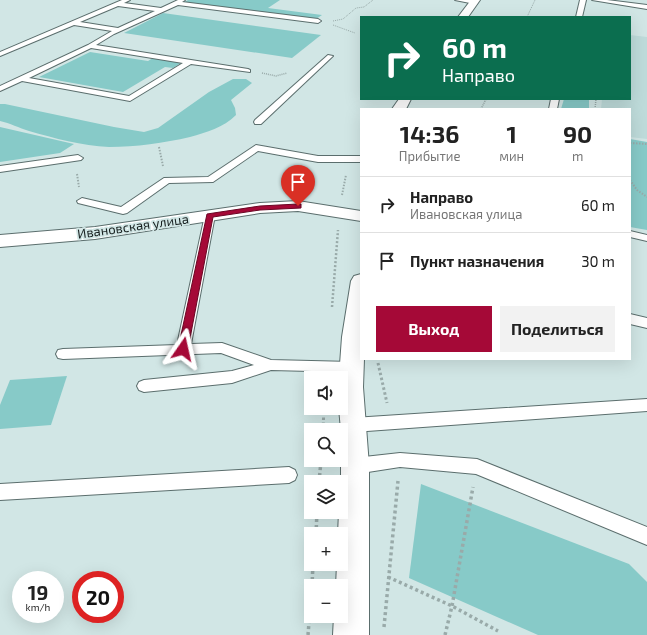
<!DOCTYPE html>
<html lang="ru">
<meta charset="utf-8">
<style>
body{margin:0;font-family:"Exo 2",sans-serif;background:#f2f2f2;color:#222;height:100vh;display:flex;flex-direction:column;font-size:15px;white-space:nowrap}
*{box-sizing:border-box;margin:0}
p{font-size:13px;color:#767676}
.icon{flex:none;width:22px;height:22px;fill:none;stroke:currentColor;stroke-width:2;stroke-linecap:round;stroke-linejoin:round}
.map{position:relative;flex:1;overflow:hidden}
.panel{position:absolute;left:360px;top:108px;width:271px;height:252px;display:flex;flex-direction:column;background:#fff;border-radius:0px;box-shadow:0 4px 16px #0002}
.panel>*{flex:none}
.top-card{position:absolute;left:360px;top:16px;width:271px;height:84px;border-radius:0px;box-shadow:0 4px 16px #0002;background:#0b6e4f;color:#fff;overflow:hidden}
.tools{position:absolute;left:304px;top:371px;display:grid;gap:8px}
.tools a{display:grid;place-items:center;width:44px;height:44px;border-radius:0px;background:#fff;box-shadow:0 4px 16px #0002;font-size:20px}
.speed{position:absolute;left:12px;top:571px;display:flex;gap:8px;font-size:20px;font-weight:700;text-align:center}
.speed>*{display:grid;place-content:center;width:52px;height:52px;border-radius:50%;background:#fff;box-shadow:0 4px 16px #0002;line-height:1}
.speed small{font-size:10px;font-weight:400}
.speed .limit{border:6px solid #d22;background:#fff;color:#111}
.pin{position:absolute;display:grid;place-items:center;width:34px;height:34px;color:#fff;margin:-41px -17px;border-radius:50% 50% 50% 0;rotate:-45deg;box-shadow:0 0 4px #0007}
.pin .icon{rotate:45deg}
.me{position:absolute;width:44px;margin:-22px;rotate:11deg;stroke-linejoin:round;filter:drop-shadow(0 0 3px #0008)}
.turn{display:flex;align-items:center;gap:14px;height:84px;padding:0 16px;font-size:18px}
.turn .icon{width:52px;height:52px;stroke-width:2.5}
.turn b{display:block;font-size:28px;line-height:34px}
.eta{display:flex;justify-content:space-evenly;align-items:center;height:68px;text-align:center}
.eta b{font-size:24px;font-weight:700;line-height:28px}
.button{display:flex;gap:8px;margin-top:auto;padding:8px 16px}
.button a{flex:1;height:46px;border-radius:0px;background:#a50937;color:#fff;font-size:16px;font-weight:700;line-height:46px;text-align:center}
.button a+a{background:#f2f2f2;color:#222}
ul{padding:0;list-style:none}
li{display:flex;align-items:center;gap:12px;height:56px;padding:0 16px;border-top:1px solid #e0e0e0}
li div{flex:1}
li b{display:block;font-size:15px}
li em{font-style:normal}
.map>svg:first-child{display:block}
.built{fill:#bedbda}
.green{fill:#87cac8}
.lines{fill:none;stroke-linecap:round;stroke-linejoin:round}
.service-casing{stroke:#5b6e6d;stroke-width:2}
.minor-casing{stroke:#5b6e6d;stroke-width:2}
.secondary-casing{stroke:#5b6e6d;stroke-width:2}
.path-far5{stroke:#99aaa9;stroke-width:1;stroke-dasharray:1 1;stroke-linecap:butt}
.path-far4{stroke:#99aaa9;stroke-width:1.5;stroke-dasharray:1 1;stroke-linecap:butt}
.path-far3{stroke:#99aaa9;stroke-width:2;stroke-dasharray:1.5 1.5;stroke-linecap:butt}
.path-far2{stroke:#99aaa9;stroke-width:2.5;stroke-dasharray:2 2;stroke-linecap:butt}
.path-far1{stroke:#99aaa9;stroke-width:3;stroke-dasharray:2.5 2.5;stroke-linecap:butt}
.path{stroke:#99aaa9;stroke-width:3.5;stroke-dasharray:3 3;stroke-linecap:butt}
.service{fill:#fff;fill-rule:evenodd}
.minor{fill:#fff;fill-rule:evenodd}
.secondary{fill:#fff;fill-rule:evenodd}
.route{fill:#a50937;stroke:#6b0624}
.labels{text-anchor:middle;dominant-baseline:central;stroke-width:3.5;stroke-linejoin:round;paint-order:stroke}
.street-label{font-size:13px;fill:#161e1e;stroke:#d1e6e5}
</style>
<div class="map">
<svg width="647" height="635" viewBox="0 0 647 635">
<rect width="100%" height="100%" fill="#d1e6e5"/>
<path class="built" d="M 630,35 L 647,37 L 647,139 L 630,137 L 630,109 L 601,109 L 602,99 L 630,99 Z"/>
<g class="green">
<path d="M 188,0 L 280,0 L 268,8 L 322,15 L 316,19 L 184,2 Z"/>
<path d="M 163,13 L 321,35 L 292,58 L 124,33 Z"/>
<path d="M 90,52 L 148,61 L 153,58 L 181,63 L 173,68 L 165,67 L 123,92 L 39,77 Z"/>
<path d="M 233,79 L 246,79 L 252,83 L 231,100 L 235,108 L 236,115 C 223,128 207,132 190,137 C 164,143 136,147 109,147 C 82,146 54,138 29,131 C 19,128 10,123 0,121 L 0,104 L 5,104 L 114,127 L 144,132 L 158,128 L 209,92 Z"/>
<path d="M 564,99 L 589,99 L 589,109 L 561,109 Z"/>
<path d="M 0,127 L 74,144 L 60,153 L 0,162 Z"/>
<path d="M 630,139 L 647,142 L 647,230 L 630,227 Z"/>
<path d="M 67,376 L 51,425 L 0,429 L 0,405 L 10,380 Z"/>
<path d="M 421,484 L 629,564 L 647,582 L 647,635 L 538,635 L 409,578 Z"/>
</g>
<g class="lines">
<defs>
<g id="service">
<path d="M 122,0 L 130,0 L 124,3 L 161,8 L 178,0 L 185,0 L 182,2 L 318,19 L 321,21 L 318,23 L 178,5 L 114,34 L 96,45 L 248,69 L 250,70 L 250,72 L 191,64 L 130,101 L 22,81 L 0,91 L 0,86 L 88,45 L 112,31 L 74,25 L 0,56 L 0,52 ZM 118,6 L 155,11 L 118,28 L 80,22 ZM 91,48 L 183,63 L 129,96 L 29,78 Z"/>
<path d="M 455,0 L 471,0 L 478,2 L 475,4 Z"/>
<path d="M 580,0 L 586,0 L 582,17 L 576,17 Z"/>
<path d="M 592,0 L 607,0 L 647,5 L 647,9 Z"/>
<path d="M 328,55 L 333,56 L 261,124 L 255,124 L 254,122 L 255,120 Z"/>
<path d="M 551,99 L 559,99 L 557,109 L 549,109 Z"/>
<path d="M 256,145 L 318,156 L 361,156 L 361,162 L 318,162 L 258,151 L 213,182 L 169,183 L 127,213 L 123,214 L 78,203 L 77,201 L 82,198 L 121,207 L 164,178 L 208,177 Z"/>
<path d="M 78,155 L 83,158 L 81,160 L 0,172 L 0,166 Z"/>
<path d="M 210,212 L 215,215 L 191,344 L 222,343 L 271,360 L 352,362 L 357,363 L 359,367 L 357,371 L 352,372 L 271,370 L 232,383 L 144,392 L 139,390 L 137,386 L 139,382 L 144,380 L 232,371 L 254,365 L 221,353 L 63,359 L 58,358 L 56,354 L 58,350 L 63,349 L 177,345 L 205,215 Z"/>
<path d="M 630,231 L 647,235 L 647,241 L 630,237 Z"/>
<path d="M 630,314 L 647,318 L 647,328 L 630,324 Z"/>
<path d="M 647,399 L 647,411 L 353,432 L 347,430 L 345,425 L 347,420 L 353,418 Z"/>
<path d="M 400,453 L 477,459 L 647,527 L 647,545 L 476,474 L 400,467 L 355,474 L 349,471 L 347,466 L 349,461 L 355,458 Z"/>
<path d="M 289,467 L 295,470 L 297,475 L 295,480 L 289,483 L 0,500 L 0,484 Z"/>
</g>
<path id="minor" d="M 298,201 L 361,211 L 361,221 L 298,211 L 260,213 L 95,239 L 0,247 L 0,235 L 95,227 L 260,203 Z"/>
<g id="secondary">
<path d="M 471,0 L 480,0 L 468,17 L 458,17 Z"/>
<path d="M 399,99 L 411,99 L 406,109 L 392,109 Z"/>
<path d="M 361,274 L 361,359 L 364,359 L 363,387 L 369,466 L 369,635 L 333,635 L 334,616 L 341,616 L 341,586 L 336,586 L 337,564 L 341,564 L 341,534 L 338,534 L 339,512 L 341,512 L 341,430 L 339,408 L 341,408 L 341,378 L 339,378 L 342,337 L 351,281 L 354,276 Z"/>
</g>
</defs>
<use href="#service" class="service-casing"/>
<use href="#minor" class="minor-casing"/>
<use href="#secondary" class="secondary-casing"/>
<g class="path-far5">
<path d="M 527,17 L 535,0"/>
<path d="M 333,21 L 343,19 L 356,8 L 364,7 L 373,0"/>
<path d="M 333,25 L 355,33"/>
</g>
<g class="path-far4">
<path d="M 262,73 L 276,76 L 287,73"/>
<path d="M 481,109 L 486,99"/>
<path d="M 595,109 L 596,99"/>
</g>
<g class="path-far3">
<path d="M 630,143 L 647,144"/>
<path d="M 159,147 L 163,166"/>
<path d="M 77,174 L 79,187"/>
<path d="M 630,180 L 637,190 L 647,197"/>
<path d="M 342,195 L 346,175"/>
</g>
<path class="path-far2" d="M 332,307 L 338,230"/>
<g class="path-far1">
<path d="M 378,363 L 387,403"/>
<path d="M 323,430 L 324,408"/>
<path d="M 321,462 L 321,460"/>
</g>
<g class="path">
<path d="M 319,482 L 321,461"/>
<path d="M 316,534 L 317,512"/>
<path d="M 388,577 L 452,606 L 498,631"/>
<path d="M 312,586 L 313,564"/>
<path d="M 384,627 L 398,481"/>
<path d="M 308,635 L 311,597"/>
<path d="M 445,635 L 452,606 L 473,487"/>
</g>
<use href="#service" class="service"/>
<use href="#minor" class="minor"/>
<use href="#secondary" class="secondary"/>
</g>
<path class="route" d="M 298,204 L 301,204 L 301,208 L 260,210 L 213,217 L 188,349 L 183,353 L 180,352 L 178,349 L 207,214 L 260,206 Z"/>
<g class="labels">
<g class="street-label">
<text transform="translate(133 226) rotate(-8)">Ивановская улица</text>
</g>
</g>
</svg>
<div class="tools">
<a><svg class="icon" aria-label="sound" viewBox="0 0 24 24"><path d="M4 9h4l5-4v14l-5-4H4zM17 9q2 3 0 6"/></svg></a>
<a><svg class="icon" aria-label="search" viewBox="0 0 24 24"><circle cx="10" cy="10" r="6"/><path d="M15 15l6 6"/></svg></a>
<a><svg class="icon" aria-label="layers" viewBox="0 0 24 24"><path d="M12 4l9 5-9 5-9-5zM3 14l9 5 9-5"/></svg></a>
<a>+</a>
<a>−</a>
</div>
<div class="speed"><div>19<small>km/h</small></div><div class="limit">20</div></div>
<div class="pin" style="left:298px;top:206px;background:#d93025"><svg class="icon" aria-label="arrive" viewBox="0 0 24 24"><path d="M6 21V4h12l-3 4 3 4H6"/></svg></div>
<svg class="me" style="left:183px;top:349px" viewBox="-20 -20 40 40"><path d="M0-17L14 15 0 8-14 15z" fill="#a50937" stroke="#fff" stroke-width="4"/></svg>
<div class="top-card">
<div class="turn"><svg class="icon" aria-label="right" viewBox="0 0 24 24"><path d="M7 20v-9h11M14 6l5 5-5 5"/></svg><div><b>60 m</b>Направо</div></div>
</div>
<section class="panel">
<div class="eta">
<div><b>14:36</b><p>Прибытие</p></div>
<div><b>1</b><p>мин</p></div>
<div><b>90</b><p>m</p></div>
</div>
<ul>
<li><svg class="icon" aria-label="right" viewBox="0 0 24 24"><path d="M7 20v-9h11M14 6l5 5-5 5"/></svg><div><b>Направо</b><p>Ивановская улица</p></div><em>60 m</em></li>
<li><svg class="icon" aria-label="arrive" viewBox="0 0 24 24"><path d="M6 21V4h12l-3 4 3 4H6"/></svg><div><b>Пункт назначения</b></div><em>30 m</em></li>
</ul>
<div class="button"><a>Выход</a><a>Поделиться</a></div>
</section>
</div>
